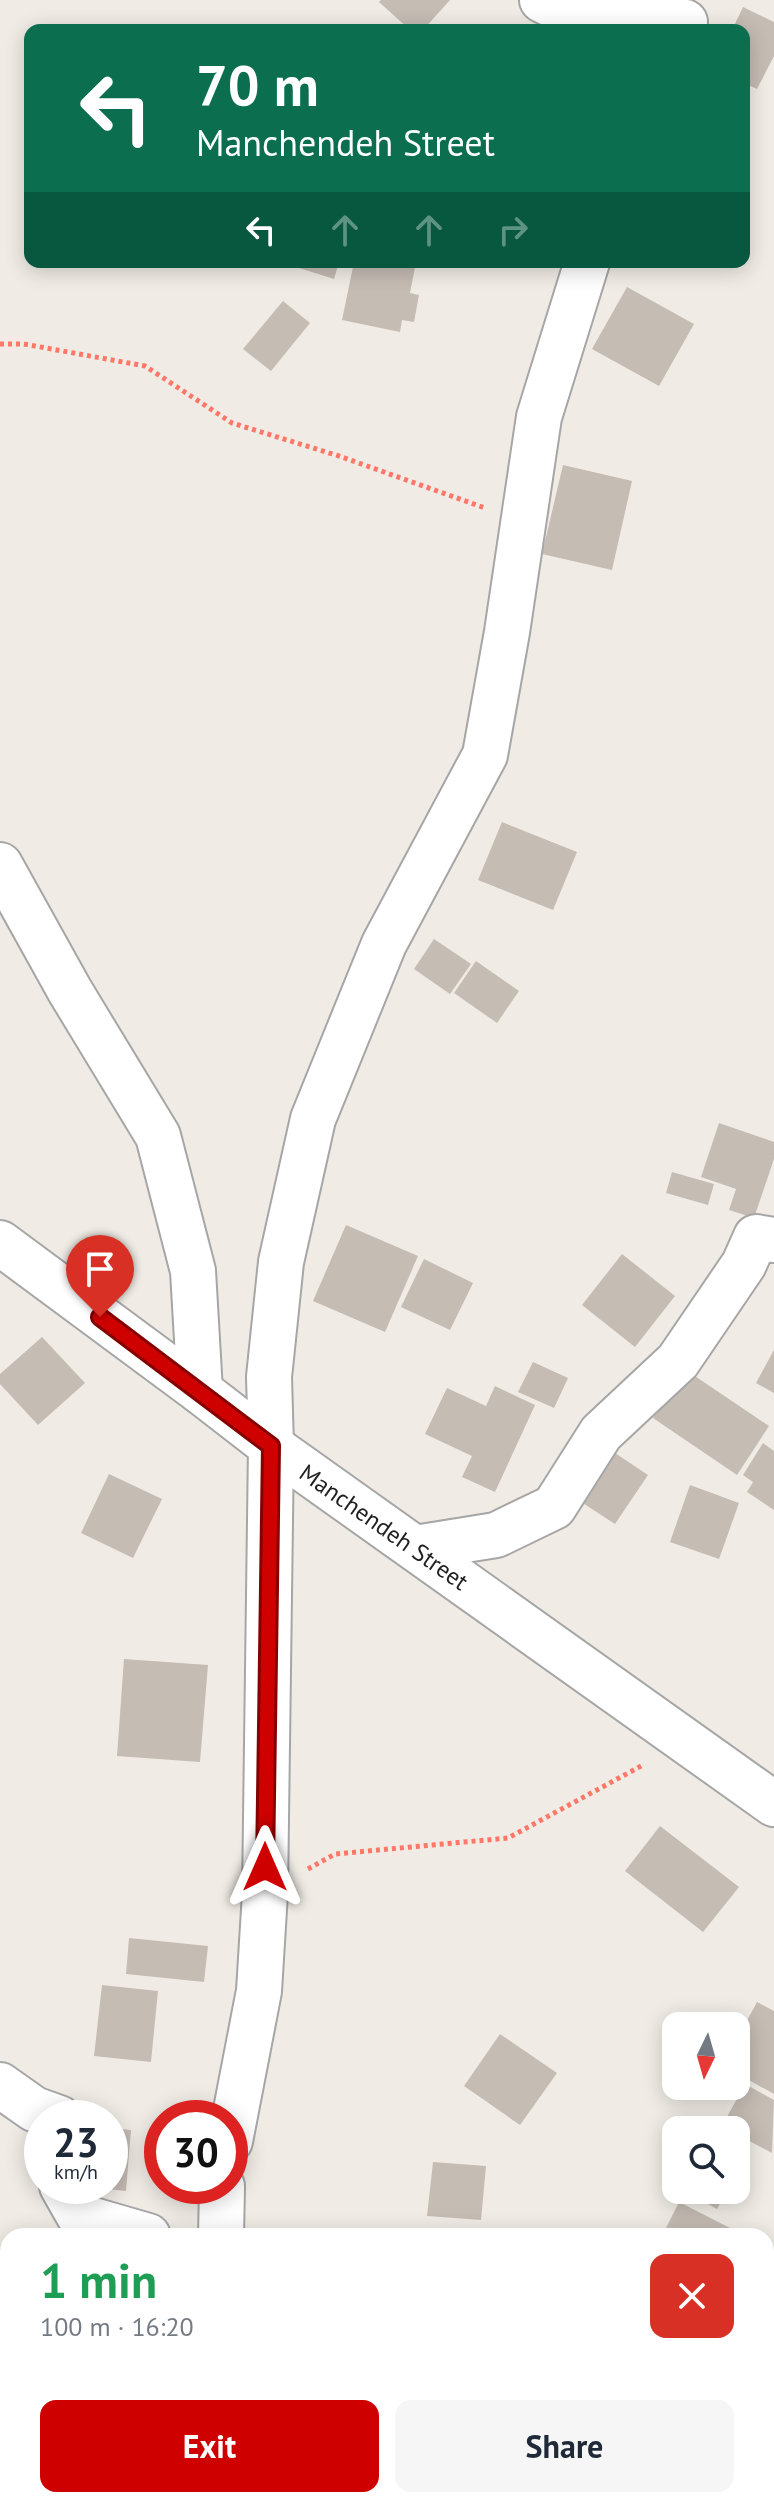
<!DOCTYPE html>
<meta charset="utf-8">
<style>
body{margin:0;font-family:"PT Sans",sans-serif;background:#f6f6f7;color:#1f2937;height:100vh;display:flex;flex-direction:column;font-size:30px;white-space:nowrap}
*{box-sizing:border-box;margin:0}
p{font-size:26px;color:#747a83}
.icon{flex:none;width:44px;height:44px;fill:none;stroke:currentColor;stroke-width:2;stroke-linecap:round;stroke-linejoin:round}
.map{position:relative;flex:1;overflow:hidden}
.details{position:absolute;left:0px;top:2228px;width:774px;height:280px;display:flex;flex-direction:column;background:#fff;border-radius:24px 24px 0 0;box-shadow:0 4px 20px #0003}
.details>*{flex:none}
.top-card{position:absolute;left:24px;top:24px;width:726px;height:244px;border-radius:16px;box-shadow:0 4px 20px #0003;background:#0b6e4f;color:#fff;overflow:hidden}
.needle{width:52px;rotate:185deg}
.controls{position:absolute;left:662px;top:2012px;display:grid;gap:16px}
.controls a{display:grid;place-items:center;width:88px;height:88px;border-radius:16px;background:#fff;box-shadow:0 4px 20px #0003;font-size:40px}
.speed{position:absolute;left:24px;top:2100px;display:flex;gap:16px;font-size:40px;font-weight:700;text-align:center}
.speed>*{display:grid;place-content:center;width:104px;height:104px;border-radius:50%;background:#fff;box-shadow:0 4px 20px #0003;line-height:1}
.speed small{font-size:20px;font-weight:400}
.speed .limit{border:12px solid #d22;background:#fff;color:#111}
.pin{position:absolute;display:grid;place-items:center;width:68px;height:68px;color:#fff;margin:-82px -34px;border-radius:50% 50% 50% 0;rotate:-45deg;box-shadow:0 0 8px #0007}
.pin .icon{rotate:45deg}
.me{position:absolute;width:88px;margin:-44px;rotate:0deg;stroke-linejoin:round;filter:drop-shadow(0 0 6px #0008)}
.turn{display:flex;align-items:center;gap:28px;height:168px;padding:0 40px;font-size:36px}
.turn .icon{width:104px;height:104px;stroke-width:2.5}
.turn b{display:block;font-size:56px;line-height:68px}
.lanes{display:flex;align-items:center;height:76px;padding:0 40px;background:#0003;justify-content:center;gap:40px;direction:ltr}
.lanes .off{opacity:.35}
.round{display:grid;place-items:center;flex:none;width:84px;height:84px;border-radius:16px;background:#f6f6f7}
.overview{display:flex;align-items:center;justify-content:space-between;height:136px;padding:0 40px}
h1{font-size:48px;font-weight:700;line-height:60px;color:#1e9e55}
.cta{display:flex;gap:16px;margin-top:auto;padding:16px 40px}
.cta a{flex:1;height:92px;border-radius:16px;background:#ce0000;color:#fff;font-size:32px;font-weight:700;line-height:92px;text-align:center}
.cta a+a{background:#f6f6f7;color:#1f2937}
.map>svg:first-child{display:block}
.building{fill:#c5bcb4}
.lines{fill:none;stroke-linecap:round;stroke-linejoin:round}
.minor-casing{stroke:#a6a6a6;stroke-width:48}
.path{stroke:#ff7768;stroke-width:5;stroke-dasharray:4 4;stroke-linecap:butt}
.minor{stroke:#fff;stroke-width:44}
.route-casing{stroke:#860000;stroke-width:20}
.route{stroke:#ce0000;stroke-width:14}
.labels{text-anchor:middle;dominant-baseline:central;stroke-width:6;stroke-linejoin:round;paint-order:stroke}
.street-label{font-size:24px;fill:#1f1f1f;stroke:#fff}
</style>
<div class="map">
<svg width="774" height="2508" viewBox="0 0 774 2508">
<rect width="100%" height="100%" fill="#f0ece5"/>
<g class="building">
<path d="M 381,0 L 450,0 L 423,30 L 410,30 L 379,2 Z"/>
<path d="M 743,7 L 774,22 L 774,56 L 757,89 L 744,83 L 744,30 L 732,30 Z"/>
<path d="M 297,262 L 339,262 L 334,279 L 296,267 Z"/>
<path d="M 354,262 L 416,262 L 410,293 L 419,295 L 414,322 L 402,320 L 400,332 L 342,320 Z"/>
<path d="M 627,287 L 694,324 L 659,386 L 592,349 Z"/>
<path d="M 283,301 L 310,323 L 271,371 L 243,349 Z"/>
<path d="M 563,465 L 632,481 L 612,570 L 542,554 Z"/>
<path d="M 502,822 L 577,852 L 553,910 L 478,880 Z"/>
<path d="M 434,939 L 471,964 L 450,994 L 414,969 Z"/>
<path d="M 476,961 L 519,991 L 497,1023 L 454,993 Z"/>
<path d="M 719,1123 L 774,1142 L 774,1159 L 754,1218 L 729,1210 L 736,1189 L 701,1177 Z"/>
<path d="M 672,1172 L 714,1184 L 708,1205 L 666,1193 Z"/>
<path d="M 346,1225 L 418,1256 L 385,1332 L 313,1301 Z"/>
<path d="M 622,1254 L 675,1296 L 635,1347 L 582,1305 Z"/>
<path d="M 424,1259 L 473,1283 L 450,1330 L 401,1307 Z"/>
<path d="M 42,1337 L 85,1383 L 38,1425 L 0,1384 L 0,1374 Z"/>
<path d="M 774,1350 L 774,1393 L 756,1383 Z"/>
<path d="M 533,1362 L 568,1378 L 554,1408 L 518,1392 Z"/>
<path d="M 686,1370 L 769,1426 L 737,1475 L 653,1418 Z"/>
<path d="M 495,1386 L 535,1405 L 495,1492 L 462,1477 L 472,1456 L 425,1434 L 447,1388 L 486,1406 Z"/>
<path d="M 763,1443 L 774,1451 L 774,1510 L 747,1492 L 753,1482 L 743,1475 Z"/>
<path d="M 612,1451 L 648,1475 L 615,1524 L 578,1500 Z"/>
<path d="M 109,1474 L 162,1499 L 133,1558 L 81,1533 Z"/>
<path d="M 690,1485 L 739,1503 L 719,1559 L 670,1542 Z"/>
<path d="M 124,1659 L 208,1665 L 200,1762 L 117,1756 Z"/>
<path d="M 660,1826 L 739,1887 L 703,1932 L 625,1871 Z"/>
<path d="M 129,1938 L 208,1946 L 204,1982 L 126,1974 Z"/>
<path d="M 102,1985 L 158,1991 L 151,2062 L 94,2056 Z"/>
<path d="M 757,2002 L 774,2011 L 774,2094 L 736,2073 L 736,2041 Z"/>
<path d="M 500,2034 L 557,2073 L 520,2125 L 464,2086 Z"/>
<path d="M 745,2084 L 774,2100 L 772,2153 L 736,2134 L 736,2130 L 722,2126 Z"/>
<path d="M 110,2128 L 131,2130 L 126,2191 L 98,2188 L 98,2186 L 110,2186 Z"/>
<path d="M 433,2162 L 486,2166 L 481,2220 L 427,2216 Z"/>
<path d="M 682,2190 L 727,2190 L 717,2209 Z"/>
<path d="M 679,2202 L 732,2229 L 728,2236 L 662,2236 Z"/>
<path d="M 6,2296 L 8,2296 L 8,2338 L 2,2337 Z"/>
<path d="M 2,2347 L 8,2348 L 8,2413 L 0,2413 Z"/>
<path d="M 774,2352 L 774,2407 L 766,2395 L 766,2358 Z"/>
<rect x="120" y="2500" width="49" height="8"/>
<path d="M 494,2500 L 570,2500 L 565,2508 L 492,2508 L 490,2507 Z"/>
</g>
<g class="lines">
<defs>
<g id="minor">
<path d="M 542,0 L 561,9 L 685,22"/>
<path d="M 0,865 L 70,991 L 158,1136 L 193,1271 L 200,1391"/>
<path d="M 0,1243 L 200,1391 L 271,1446 L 774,1804"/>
<path d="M 415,1548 L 496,1535 L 554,1507 L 601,1433 L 678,1361 L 744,1264 L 756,1237 L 774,1240"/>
<path d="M 0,2085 L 34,2109 L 59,2118"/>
<path d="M 230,2141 L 259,1991 L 265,1893 L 271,1446 L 269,1377 L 281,1262 L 313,1119 L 384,944 L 485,755 L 507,632 L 539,417 L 587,262"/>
<path d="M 62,2186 L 79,2216 L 148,2236"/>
<path d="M 221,2236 L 222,2186"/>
<path d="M 203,2500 L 203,2508"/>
<path d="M 724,2500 L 733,2508"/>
</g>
</defs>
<use href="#minor" class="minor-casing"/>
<g class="path">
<path d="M 0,344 L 24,344 L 145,366 L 232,423 L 339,456 L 485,508"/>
<path d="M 308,1869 L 335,1854 L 508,1838 L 643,1765"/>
</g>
<use href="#minor" class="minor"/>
</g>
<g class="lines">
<defs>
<path id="route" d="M 100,1317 L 271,1446 L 265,1867"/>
</defs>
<use href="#route" class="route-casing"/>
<use href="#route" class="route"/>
</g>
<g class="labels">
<g class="street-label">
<text transform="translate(384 1527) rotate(35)">Manchendeh Street</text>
</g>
</g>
</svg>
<div class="controls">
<a><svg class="needle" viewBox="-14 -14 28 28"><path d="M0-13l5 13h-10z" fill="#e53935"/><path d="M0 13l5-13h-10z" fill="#747a83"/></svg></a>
<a><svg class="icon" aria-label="search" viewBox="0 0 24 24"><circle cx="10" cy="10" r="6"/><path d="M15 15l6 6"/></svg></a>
</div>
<div class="speed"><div>23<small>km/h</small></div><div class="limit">30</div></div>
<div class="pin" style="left:100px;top:1317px;background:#d93025"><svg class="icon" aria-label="arrive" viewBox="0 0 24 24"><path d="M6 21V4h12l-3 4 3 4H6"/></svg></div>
<svg class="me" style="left:265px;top:1867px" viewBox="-20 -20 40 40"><path d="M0-17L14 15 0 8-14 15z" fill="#ce0000" stroke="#fff" stroke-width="4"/></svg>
<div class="top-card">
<div class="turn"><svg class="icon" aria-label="left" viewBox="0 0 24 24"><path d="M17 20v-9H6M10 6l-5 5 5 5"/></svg><div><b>70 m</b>Manchendeh Street</div></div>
<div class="lanes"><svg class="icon" aria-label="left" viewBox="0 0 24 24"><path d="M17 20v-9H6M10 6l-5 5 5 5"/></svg><svg class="icon off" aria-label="ahead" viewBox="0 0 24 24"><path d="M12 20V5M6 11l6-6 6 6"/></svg><svg class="icon off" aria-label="ahead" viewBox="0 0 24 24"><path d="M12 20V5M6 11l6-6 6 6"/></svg><svg class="icon off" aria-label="right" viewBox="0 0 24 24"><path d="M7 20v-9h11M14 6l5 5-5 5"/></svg></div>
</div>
<section class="details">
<div class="overview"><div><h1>1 min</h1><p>100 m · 16:20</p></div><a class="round" style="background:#d93025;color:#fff"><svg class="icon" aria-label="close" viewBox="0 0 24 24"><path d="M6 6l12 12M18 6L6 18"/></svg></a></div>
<div class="cta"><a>Exit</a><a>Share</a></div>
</section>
</div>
